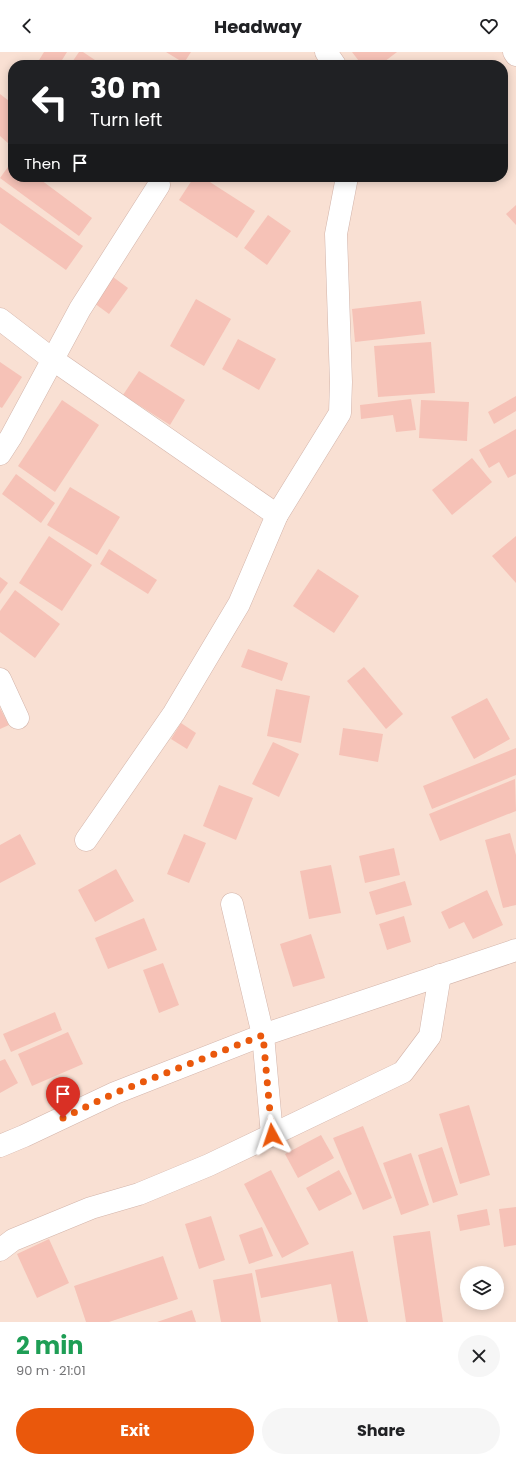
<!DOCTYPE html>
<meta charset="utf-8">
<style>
body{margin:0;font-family:Poppins,sans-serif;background:#f6f6f6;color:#202124;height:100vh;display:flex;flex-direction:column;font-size:15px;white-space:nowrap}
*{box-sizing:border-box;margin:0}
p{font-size:13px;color:#757577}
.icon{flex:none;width:22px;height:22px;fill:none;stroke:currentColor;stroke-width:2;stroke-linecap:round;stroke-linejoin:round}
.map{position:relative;height:1270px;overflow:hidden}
.details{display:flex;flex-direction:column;background:#fff;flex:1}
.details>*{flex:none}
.banner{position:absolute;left:8px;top:8px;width:500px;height:122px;border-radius:16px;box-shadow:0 2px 10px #0003;background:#202124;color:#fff;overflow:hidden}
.controls{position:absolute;left:460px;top:1214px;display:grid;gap:8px}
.controls a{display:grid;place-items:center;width:44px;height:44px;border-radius:50%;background:#fff;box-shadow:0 2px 10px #0003;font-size:20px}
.pin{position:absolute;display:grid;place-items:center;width:34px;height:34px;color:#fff;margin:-41px -17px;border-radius:50% 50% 50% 0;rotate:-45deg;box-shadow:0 0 4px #0007}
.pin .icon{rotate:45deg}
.me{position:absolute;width:44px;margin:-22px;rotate:355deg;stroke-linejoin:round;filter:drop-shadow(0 0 3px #0008)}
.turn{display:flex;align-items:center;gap:14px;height:84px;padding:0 16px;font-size:18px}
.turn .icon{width:52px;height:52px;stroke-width:2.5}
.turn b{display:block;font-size:28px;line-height:34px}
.then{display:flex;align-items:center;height:38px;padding:0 16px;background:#0003;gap:8px;font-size:15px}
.round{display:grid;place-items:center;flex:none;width:42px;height:42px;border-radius:21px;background:#f6f6f6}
.summary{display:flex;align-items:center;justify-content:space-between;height:68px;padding:0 16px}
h1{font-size:24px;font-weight:700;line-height:30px;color:#1e9e55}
.action{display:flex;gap:8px;margin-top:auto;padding:8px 16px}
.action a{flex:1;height:46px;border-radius:24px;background:#ea580c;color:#fff;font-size:16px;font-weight:700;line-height:46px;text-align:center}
.action a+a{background:#f6f6f6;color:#202124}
header{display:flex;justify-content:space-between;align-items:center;height:52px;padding:0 16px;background:#fff;font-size:18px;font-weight:700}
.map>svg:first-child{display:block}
.residential{fill:#f9e0d3;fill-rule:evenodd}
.building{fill:#f6c2b7}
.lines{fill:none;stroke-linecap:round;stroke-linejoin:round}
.minor-casing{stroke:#d3b4aa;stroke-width:23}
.minor{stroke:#fff;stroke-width:22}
.route{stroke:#ea580c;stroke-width:7;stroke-dasharray:0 12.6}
</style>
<header><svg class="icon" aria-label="back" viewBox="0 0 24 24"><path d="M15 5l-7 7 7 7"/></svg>Headway<svg class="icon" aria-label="heart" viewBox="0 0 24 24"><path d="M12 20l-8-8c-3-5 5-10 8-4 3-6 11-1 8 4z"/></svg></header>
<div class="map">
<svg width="516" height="1270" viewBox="0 0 516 1270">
<rect width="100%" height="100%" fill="#feede2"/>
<path class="residential" d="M 0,0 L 516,0 L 516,1270 L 0,1270 ZM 13,13 L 503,13 L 503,125 L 13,125 ZM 467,1221 L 497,1221 L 497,1251 L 467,1251 Z"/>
<g class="building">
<path d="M 44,0 L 67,0 L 59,13 L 36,13 Z"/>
<path d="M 79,0 L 83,0 L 95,8 L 92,13 L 70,13 Z"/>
<path d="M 166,0 L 191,0 L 184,11 Z"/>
<path d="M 352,0 L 397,0 L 380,13 L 362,13 Z"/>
<path d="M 0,42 L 13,52 L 13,88 L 9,92 L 0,84 Z"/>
<path d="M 13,108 L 13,125 L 37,125 L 92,166 L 79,184 L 0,126 Z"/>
<path d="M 194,125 L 202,125 L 255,159 L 237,186 L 179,148 Z"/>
<path d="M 0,135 L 83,194 L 66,218 L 0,171 Z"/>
<path d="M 516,153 L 516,173 L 506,162 Z"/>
<path d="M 268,163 L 291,179 L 267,213 L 244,196 Z"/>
<path d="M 113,225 L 128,236 L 109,262 L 94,251 Z"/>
<path d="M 196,247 L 231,267 L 204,314 L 170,294 Z"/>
<path d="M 421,249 L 425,282 L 355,290 L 352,257 Z"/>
<path d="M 238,287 L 276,307 L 259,338 L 222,317 Z"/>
<path d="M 431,290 L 435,341 L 378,345 L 374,294 Z"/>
<path d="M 0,310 L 22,325 L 2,356 L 0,355 Z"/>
<path d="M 139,319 L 185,348 L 170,373 L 123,343 Z"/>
<path d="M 516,344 L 516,359 L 494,372 L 488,360 Z"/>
<path d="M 411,347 L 416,378 L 396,380 L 393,363 L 361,367 L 360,353 Z"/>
<path d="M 62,348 L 99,373 L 55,440 L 18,414 Z"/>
<path d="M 421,348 L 469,350 L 467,389 L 419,386 Z"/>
<path d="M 516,377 L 516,422 L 508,426 L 499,410 L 489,416 L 479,398 Z"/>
<path d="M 472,406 L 492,430 L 452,463 L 432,438 Z"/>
<path d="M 16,422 L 55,451 L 41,471 L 2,442 Z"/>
<path d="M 70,435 L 120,465 L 97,503 L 47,473 Z"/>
<path d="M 49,484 L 92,513 L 62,559 L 19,531 Z"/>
<path d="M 516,484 L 516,531 L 492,504 Z"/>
<path d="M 109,497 L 157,528 L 148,542 L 100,512 Z"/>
<path d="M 318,517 L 359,544 L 334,581 L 293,554 Z"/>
<path d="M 0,525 L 8,531 L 0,542 Z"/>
<path d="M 15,538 L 60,572 L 35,606 L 0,580 L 0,559 Z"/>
<path d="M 248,597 L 288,611 L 282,629 L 241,615 Z"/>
<path d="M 364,615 L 403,662 L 386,677 L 347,629 Z"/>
<path d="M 276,637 L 310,644 L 301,691 L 267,684 Z"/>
<path d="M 487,646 L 510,687 L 474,707 L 451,665 Z"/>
<path d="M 0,656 L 9,673 L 0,677 Z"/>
<path d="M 181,671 L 196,681 L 187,697 L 171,687 Z"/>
<path d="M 343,676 L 383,682 L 378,710 L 339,703 Z"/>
<path d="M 273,690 L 299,702 L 279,745 L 252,732 Z"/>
<path d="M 516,696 L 516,723 L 432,757 L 423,734 Z"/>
<path d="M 515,727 L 516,759 L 440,789 L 429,762 Z"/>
<path d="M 219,733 L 253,746 L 236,788 L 203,774 Z"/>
<path d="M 510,781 L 516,803 L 516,853 L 503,856 L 485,788 Z"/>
<path d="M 20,782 L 36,812 L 0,831 L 0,793 Z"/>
<path d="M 184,782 L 206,791 L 189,831 L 167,822 Z"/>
<path d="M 394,796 L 400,823 L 365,831 L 359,804 Z"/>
<path d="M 331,813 L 341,861 L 309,867 L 300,819 Z"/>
<path d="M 116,817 L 134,849 L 95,870 L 78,838 Z"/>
<path d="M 405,829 L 412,853 L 376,863 L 369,840 Z"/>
<path d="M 487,838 L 503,873 L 473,887 L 464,870 L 449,877 L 441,860 Z"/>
<path d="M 404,864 L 411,890 L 387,898 L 379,872 Z"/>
<path d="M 144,866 L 157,898 L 108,917 L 95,886 Z"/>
<path d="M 311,882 L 325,926 L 293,935 L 280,892 Z"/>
<path d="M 163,911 L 179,953 L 159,961 L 143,918 Z"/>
<path d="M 55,960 L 62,978 L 11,1000 L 3,982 Z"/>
<path d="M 68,980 L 83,1012 L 32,1034 L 18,1002 Z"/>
<path d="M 5,1007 L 18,1031 L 0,1041 L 0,1009 Z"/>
<path d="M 469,1053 L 490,1123 L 460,1132 L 439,1062 Z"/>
<path d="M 363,1074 L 392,1146 L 363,1158 L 333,1086 Z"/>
<path d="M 321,1083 L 334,1106 L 298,1126 L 285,1102 Z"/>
<path d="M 442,1095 L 458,1143 L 433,1151 L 418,1103 Z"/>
<path d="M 411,1101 L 429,1153 L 401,1163 L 383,1111 Z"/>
<path d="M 271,1118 L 309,1192 L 282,1206 L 244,1132 Z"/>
<path d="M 339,1118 L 352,1142 L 319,1159 L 306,1136 Z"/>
<path d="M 516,1155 L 516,1193 L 504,1195 L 499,1157 Z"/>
<path d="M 487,1157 L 490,1173 L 460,1179 L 457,1163 Z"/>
<path d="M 211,1164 L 225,1208 L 199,1217 L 185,1172 Z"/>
<path d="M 262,1175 L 273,1204 L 249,1212 L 239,1183 Z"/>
<path d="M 430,1179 L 443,1270 L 406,1270 L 393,1184 Z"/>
<path d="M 49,1187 L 69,1231 L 37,1246 L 17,1202 Z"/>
<path d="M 353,1199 L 368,1270 L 338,1270 L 331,1232 L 261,1246 L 255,1218 Z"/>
<path d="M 163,1204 L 178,1247 L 109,1270 L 86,1270 L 74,1234 Z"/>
<path d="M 252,1221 L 261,1270 L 221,1270 L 213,1228 Z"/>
<path d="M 192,1258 L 196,1270 L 157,1270 Z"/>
</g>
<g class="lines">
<defs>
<g id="minor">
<path d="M 326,0 L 335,13"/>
<path d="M 514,0 L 516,3"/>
<path d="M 0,267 L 52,307 L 277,463 L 239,552 L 174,661 L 86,788"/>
<path d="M 0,402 L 11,385 L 80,257 L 159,133"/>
<path d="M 277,463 L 340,361 L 341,330 L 336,182 L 347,125"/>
<path d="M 0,627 L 18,666"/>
<path d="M 272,1083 L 263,983 L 516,898"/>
<path d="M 0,1094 L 24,1084 L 115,1041 L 263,983 L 232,852"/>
<path d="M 0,1198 L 13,1188 L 91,1156 L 139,1142 L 209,1113 L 403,1020 L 430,984 L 440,923"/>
</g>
</defs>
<use href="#minor" class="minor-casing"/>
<use href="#minor" class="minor"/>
</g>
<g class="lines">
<path class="route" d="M 63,1066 L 115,1041 L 263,983 L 272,1083"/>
</g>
</svg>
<div class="controls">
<a><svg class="icon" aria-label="layers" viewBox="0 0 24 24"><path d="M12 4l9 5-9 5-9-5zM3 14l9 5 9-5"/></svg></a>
</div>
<div class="pin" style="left:63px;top:1066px;background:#d93025"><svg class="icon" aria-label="arrive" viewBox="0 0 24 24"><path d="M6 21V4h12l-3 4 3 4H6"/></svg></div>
<svg class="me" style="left:272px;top:1083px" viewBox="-20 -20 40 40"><path d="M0-17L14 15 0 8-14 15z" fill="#ea580c" stroke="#fff" stroke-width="4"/></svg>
<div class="banner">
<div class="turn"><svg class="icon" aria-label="left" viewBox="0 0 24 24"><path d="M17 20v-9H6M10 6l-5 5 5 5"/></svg><div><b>30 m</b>Turn left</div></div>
<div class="then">Then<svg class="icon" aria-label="arrive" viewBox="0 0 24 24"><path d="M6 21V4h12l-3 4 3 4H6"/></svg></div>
</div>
</div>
<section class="details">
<div class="summary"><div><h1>2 min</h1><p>90 m · 21:01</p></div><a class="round"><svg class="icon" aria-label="close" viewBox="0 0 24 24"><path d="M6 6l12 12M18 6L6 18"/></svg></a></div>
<div class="action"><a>Exit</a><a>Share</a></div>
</section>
